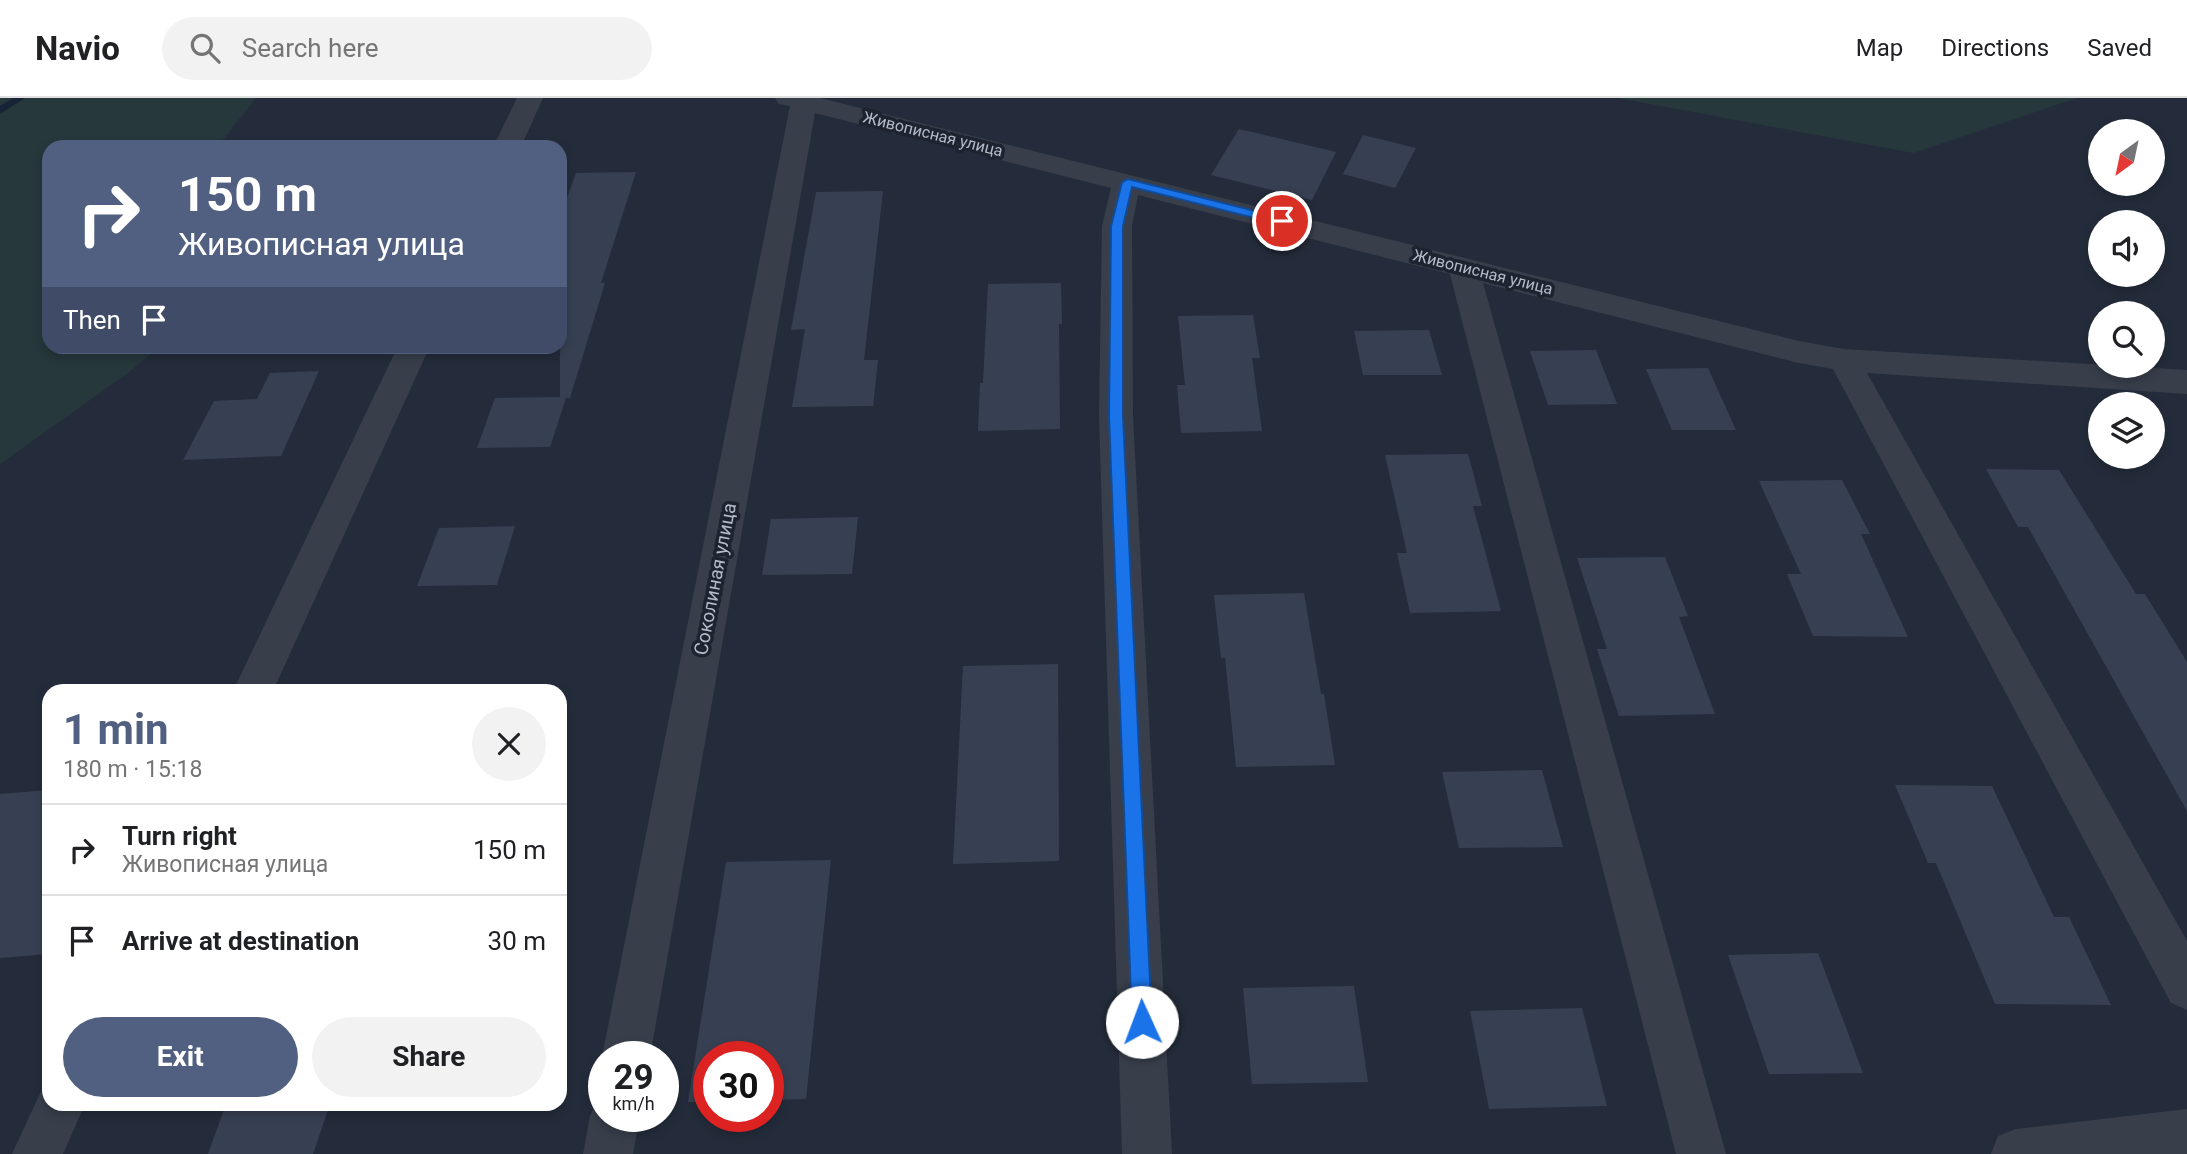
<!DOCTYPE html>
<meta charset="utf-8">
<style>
body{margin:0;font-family:Roboto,sans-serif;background:#f2f2f2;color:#202124;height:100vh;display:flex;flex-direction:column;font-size:26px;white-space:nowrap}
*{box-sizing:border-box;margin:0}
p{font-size:23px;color:#757577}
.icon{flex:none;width:38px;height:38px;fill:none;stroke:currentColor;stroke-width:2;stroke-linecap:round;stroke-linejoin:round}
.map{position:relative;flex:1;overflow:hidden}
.side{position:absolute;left:42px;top:586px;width:525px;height:427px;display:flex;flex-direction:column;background:#fff;border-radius:21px;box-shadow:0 4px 10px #0003}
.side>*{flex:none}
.banner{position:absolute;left:42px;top:42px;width:525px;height:214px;border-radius:21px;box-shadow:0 4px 10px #0003;background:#516081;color:#fff;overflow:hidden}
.needle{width:46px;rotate:213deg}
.fabs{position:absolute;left:2088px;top:21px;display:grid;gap:14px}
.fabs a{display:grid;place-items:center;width:77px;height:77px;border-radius:50%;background:#fff;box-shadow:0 4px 10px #0003;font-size:35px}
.speed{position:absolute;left:588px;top:943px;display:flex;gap:14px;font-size:35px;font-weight:700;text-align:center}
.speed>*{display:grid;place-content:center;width:91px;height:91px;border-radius:50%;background:#fff;box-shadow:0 4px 10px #0003;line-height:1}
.speed small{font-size:18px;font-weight:400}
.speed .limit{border:10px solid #d22;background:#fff;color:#111}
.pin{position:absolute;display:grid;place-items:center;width:60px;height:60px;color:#fff;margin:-30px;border:4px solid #fff;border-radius:50%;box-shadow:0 2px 7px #0007}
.me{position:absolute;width:77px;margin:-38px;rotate:358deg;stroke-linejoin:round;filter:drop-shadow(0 0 5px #0008)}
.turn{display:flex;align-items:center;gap:24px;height:147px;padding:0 21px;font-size:32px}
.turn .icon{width:91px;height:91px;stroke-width:2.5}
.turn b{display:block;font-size:49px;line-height:60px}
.then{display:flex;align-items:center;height:66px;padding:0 21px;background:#0003;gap:14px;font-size:26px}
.round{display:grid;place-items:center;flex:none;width:74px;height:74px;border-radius:37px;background:#f2f2f2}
.headline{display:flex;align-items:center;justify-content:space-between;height:119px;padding:0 21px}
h1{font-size:42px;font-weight:700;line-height:52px;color:#516081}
.action{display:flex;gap:14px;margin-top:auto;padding:14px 21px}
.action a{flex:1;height:80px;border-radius:42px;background:#516081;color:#fff;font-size:28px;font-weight:700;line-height:80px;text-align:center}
.action a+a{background:#f2f2f2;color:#202124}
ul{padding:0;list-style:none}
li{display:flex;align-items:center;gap:21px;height:91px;padding:0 21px;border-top:2px solid #e0e0e0}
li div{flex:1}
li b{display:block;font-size:26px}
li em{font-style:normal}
header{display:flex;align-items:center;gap:42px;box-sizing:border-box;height:98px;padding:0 35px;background:#fff;border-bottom:2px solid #e0e0e0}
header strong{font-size:33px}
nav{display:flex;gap:38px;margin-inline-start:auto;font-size:24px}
.search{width:490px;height:63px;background:#f2f2f2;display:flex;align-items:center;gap:18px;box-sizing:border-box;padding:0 24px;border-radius:38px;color:#757577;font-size:26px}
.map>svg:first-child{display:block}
.green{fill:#26383c}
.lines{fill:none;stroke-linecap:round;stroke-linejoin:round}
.stream{fill:#182338;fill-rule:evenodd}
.building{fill:#374052}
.minor{fill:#383f4b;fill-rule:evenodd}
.route{fill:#1a73e8;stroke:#114b97;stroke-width:2}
.labels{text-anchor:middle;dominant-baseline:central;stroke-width:7;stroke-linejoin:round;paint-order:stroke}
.far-street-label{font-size:16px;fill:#b4bac7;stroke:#1d2430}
.street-label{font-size:19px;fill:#b4bac7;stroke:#1d2430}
</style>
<header>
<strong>Navio</strong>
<div class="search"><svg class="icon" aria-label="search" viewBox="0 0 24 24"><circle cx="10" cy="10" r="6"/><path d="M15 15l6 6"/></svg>Search here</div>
<nav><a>Map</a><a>Directions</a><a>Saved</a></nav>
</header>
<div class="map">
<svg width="2187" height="1056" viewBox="0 0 2187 1056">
<rect width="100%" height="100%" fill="#242c3b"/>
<g class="green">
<path d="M 0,0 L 256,0 L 217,49 L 49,49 L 49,248 L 159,249 L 128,275 L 0,366 Z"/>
<path d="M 1618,0 L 2077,0 L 1913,55 Z"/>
</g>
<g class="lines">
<path class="stream" d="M 13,0 L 25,0 L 0,16 L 0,8 Z"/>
</g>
<g class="building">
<path d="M 1239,31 L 1336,54 L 1312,102 L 1211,77 Z"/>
<path d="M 1363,37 L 1416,50 L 1395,90 L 1343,76 Z"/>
<path d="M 636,74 L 601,185 L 605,185 L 570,300 L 566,300 L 550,349 L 477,350 L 495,300 L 562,299 L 560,299 L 560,119 L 576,75 Z"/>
<path d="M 883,93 L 864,262 L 878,262 L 873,308 L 792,309 L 805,231 L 791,232 L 816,94 Z"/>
<path d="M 1061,185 L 1062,226 L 1059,226 L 1060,331 L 978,333 L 980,285 L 983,285 L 988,186 Z"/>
<path d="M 1253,217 L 1260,260 L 1252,260 L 1262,333 L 1181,335 L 1177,287 L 1185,287 L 1178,218 Z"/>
<path d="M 1429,232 L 1442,277 L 1363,277 L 1354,233 Z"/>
<path d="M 1596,252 L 1617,306 L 1548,307 L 1530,253 Z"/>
<path d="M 1708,270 L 1736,332 L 1672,332 L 1646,271 Z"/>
<path d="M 319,273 L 281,358 L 183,362 L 214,303 L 257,301 L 270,275 Z"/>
<path d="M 1468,356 L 1482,408 L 1473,408 L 1501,513 L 1410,515 L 1397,455 L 1407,455 L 1385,357 Z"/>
<path d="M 1986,371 L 2059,372 L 2136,496 L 2145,496 L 2187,564 L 2187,713 L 2028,429 L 2018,429 Z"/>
<path d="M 1842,382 L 1870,436 L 1861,436 L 1908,539 L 1813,538 L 1787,476 L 1801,476 L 1759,383 Z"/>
<path d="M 858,419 L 852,476 L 762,477 L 771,421 Z"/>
<path d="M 515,428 L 497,487 L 417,488 L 439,430 Z"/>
<path d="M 1665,459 L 1688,518 L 1679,519 L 1715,616 L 1619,618 L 1597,551 L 1607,551 L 1577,460 Z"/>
<path d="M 1304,495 L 1321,596 L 1324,596 L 1335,667 L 1236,669 L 1225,560 L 1221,560 L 1214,497 Z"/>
<path d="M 1058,566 L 1059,763 L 953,766 L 963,568 Z"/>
<path d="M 1542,672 L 1563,749 L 1459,750 L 1442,674 Z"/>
<path d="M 1895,687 L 1992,688 L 2054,819 L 2069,819 L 2111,907 L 1995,906 L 1936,765 L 1928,765 Z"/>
<path d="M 49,692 L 49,856 L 0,860 L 0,696 Z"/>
<path d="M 831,762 L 806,1001 L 768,1002 L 768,959 L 709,959 L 709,1004 L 688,1004 L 726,764 Z"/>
<path d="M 1818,855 L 1863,975 L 1769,976 L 1728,857 Z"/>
<path d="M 1354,888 L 1368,984 L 1252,986 L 1243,890 Z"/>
<path d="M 1582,910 L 1607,1008 L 1489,1011 L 1470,913 Z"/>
<path d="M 226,1006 L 330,1006 L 313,1056 L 208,1056 Z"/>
</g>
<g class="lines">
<g class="minor">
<path d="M 517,0 L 543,0 L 521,49 L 493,49 Z"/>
<path d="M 775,0 L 820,0 L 1799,243 L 1844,251 L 2187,272 L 2187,296 L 1867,275 L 2187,843 L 2187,912 L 2171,905 L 1833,271 L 1799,265 L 1483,185 L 1726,1056 L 1676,1056 L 1450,176 L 1138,97 L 1132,128 L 1133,318 L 1172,1056 L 1122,1056 L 1099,318 L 1102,128 L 1111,90 L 815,15 L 650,959 L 604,959 L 604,963 L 602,959 L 790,8 L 779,6 Z"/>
<path d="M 398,248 L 430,248 L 273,593 L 233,593 Z"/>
<path d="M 49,986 L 49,1006 L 85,1006 L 63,1056 L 12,1056 L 43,989 Z"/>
<path d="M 604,998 L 604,1018 L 640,1018 L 633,1056 L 583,1056 L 590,1018 L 598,1001 Z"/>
<path d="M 2187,1011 L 2187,1056 L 1991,1056 L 1998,1038 L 2016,1031 Z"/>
</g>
</g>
<path class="route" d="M 1128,81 L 1287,121 L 1288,123 L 1282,127 L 1132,89 L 1123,128 L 1123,318 L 1152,924 L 1149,931 L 1142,934 L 1135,931 L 1132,924 L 1109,318 L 1111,128 L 1122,84 Z"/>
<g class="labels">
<g class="far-street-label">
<text transform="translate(933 36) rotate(14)">Живописная улица</text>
<text transform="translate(1483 174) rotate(14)">Живописная улица</text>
</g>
<g class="street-label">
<text transform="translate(715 481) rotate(-79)">Соколиная улица</text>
</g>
</g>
</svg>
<div class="fabs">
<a><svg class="needle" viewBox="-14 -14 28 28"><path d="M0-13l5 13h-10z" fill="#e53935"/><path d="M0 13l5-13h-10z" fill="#757577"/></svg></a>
<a><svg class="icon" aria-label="sound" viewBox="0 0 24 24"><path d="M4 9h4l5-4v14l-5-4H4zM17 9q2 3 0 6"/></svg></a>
<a><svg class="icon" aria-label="search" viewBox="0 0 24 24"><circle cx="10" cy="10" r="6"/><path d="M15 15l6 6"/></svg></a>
<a><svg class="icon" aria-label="layers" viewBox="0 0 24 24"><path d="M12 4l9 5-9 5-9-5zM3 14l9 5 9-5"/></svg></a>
</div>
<div class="speed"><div>29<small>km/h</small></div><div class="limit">30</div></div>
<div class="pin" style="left:1282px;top:123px;background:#d93025"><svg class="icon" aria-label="arrive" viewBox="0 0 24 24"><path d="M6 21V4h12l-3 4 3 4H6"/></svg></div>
<svg class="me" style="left:1142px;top:924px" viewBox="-20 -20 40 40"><circle r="19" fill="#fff"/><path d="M0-13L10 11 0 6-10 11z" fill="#1a73e8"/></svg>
<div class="banner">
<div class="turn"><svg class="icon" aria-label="right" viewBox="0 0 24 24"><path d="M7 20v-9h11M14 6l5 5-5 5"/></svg><div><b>150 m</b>Живописная улица</div></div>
<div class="then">Then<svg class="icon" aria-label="arrive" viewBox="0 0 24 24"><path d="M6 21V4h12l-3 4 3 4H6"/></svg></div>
</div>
<section class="side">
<div class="headline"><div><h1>1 min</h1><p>180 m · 15:18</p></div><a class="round"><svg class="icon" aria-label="close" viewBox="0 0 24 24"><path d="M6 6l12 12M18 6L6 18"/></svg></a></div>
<ul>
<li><svg class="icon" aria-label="right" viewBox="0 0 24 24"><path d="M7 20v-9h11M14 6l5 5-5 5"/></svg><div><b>Turn right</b><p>Живописная улица</p></div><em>150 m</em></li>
<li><svg class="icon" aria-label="arrive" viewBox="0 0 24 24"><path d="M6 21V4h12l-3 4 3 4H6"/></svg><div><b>Arrive at destination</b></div><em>30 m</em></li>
</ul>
<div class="action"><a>Exit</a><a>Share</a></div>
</section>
</div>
